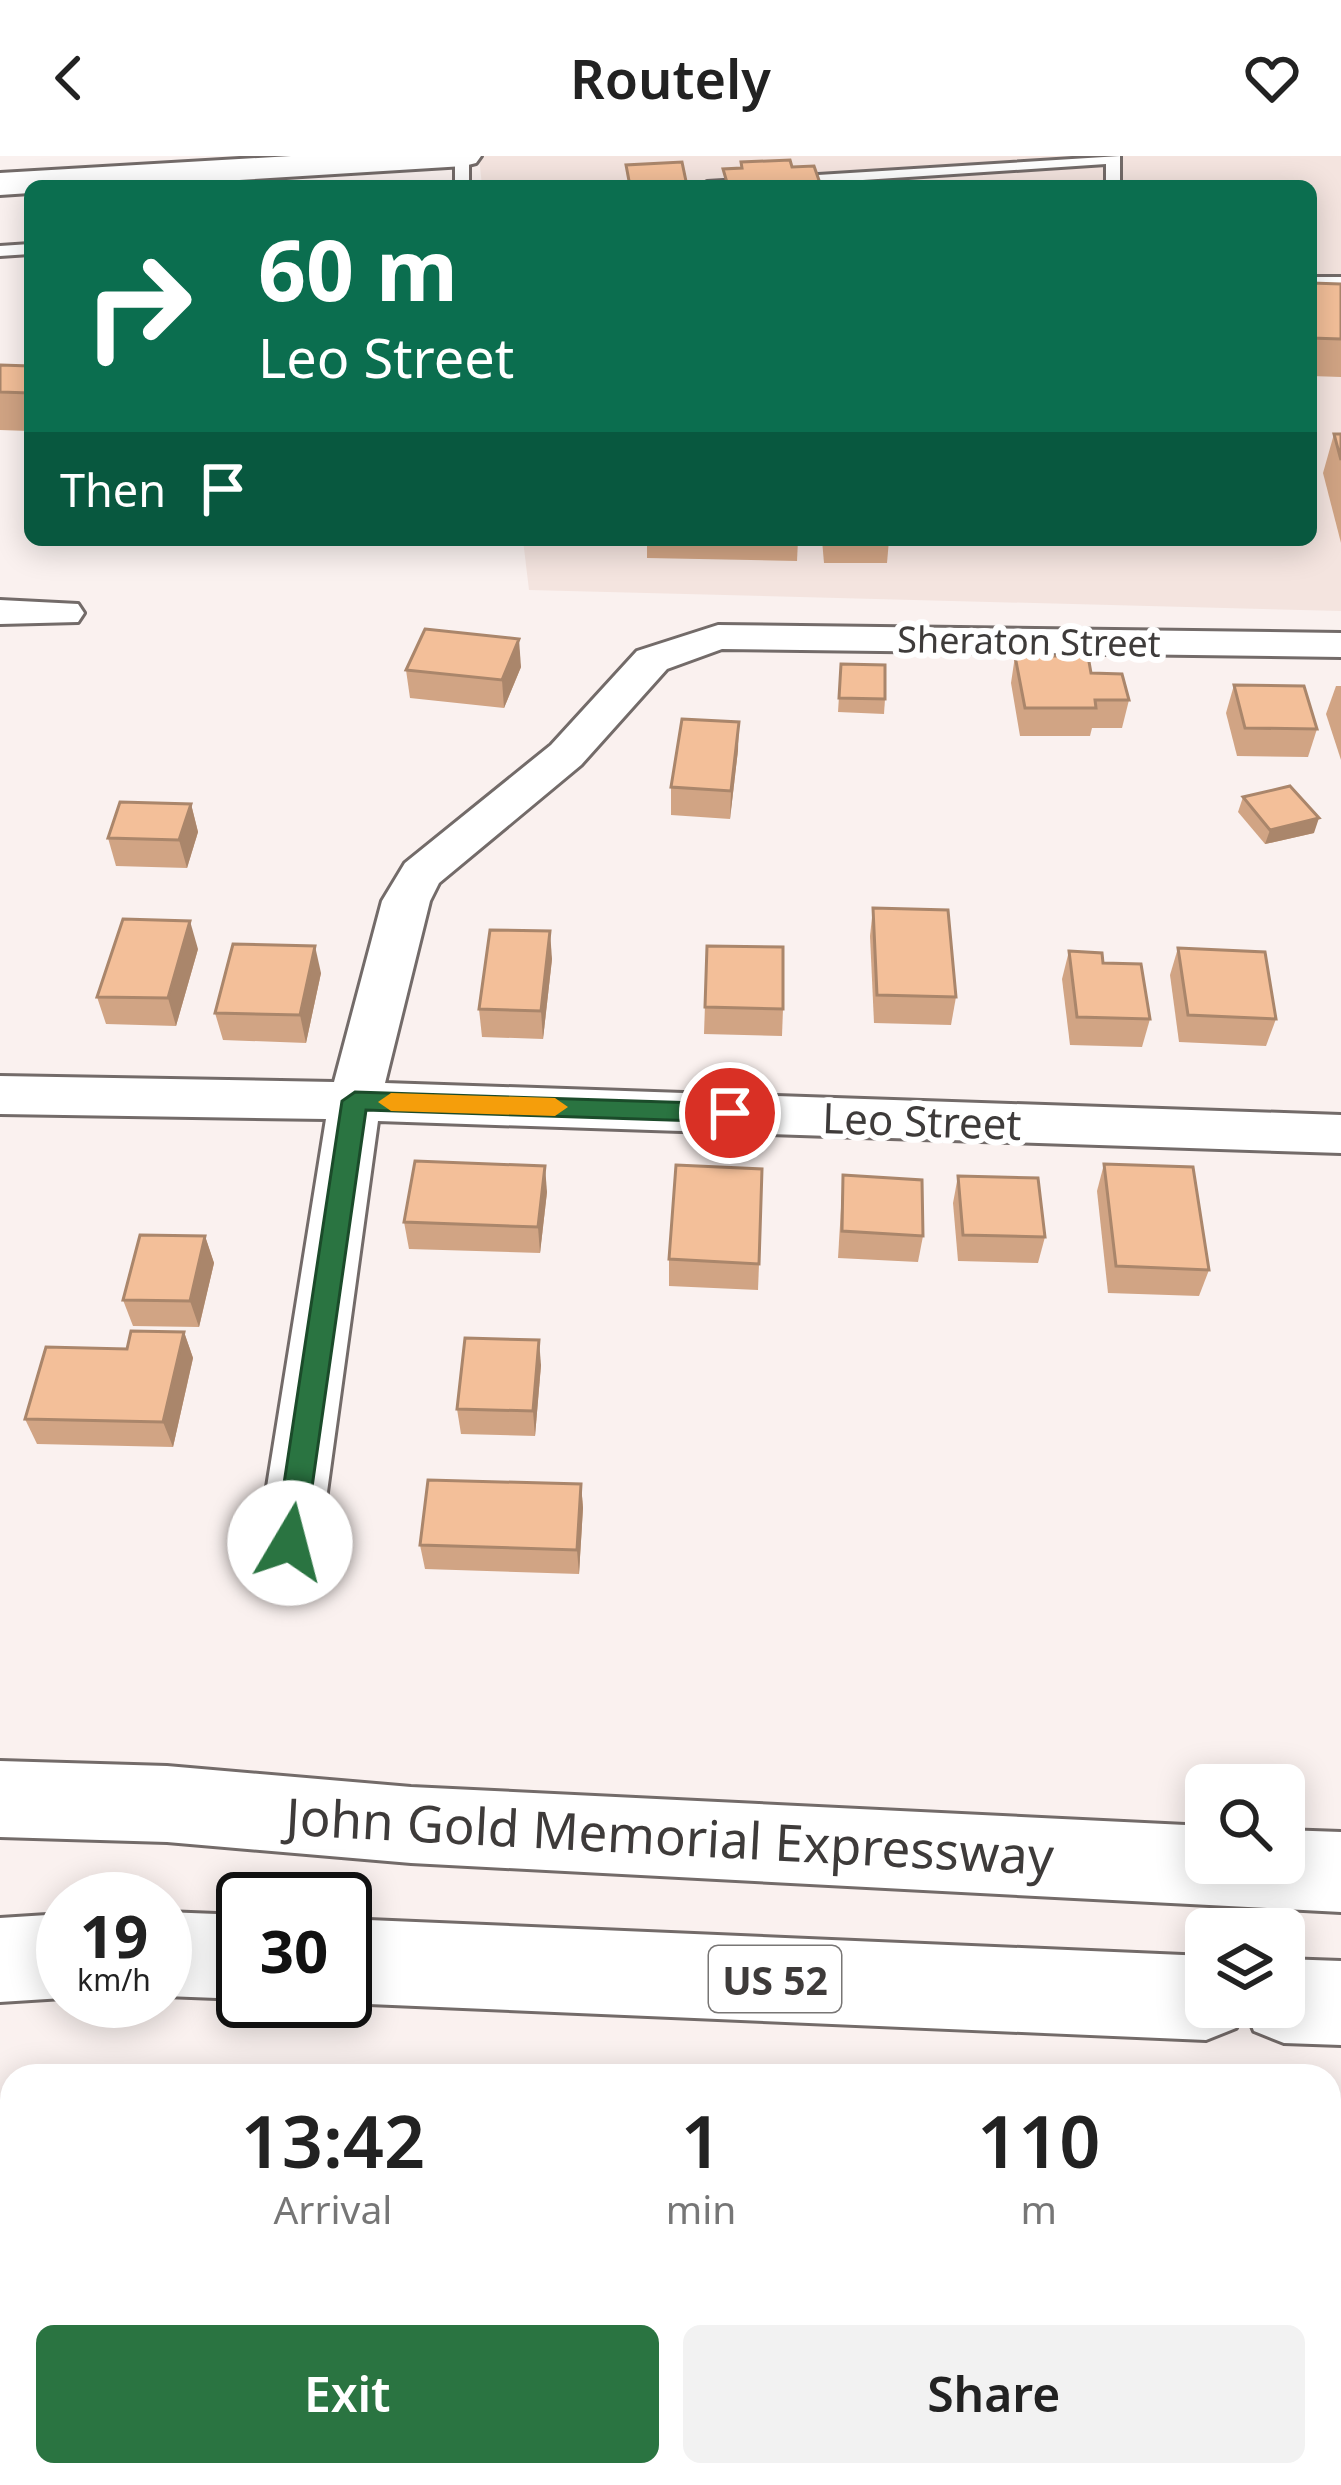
<!DOCTYPE html>
<style>
body{margin:0;font-family:"Noto Sans",sans-serif;background:#f2f2f2;color:#222;height:100vh;display:flex;flex-direction:column;font-size:45px;white-space:nowrap}
*{box-sizing:border-box;margin:0}
p{font-size:39px;color:#767676}
.icon{flex:none;width:66px;height:66px;fill:none;stroke:currentColor;stroke-width:2;stroke-linecap:round;stroke-linejoin:round}
.map{position:relative;flex:1;overflow:hidden}
.side{position:absolute;left:0px;top:1908px;width:1341px;height:423px;display:flex;flex-direction:column;background:#fff;border-radius:36px 36px 0 0;box-shadow:0 6px 30px #0003}
.side>*{flex:none}
.top-card{position:absolute;left:24px;top:24px;width:1293px;height:366px;border-radius:18px;box-shadow:0 6px 30px #0003;background:#0b6e4f;color:#fff;overflow:hidden}
.fabs{position:absolute;left:1185px;top:1608px;display:grid;gap:24px}
.fabs a{display:grid;place-items:center;width:120px;height:120px;border-radius:18px;background:#fff;box-shadow:0 6px 30px #0003;font-size:60px}
.speed{position:absolute;left:36px;top:1716px;display:flex;gap:24px;font-size:60px;font-weight:700;text-align:center}
.speed>*{display:grid;place-content:center;width:156px;height:156px;border-radius:50%;background:#fff;box-shadow:0 6px 30px #0003;line-height:1}
.speed small{font-size:30px;font-weight:400}
.speed .limit{border:6px solid #111;border-radius:18px;background:#fff;color:#111}
.pin{position:absolute;display:grid;place-items:center;width:102px;height:102px;color:#fff;margin:-51px;border:6px solid #fff;border-radius:50%;box-shadow:0 3px 12px #0007}
.me{position:absolute;width:132px;margin:-66px;rotate:8deg;stroke-linejoin:round;filter:drop-shadow(0 0 9px #0008)}
.turn{display:flex;align-items:center;gap:42px;height:252px;padding:0 36px;font-size:54px}
.turn .icon{width:156px;height:156px;stroke-width:2.5}
.turn b{display:block;font-size:84px;line-height:102px}
.then{display:flex;align-items:center;height:114px;padding:0 36px;background:#0003;gap:24px;font-size:45px}
.eta{display:flex;justify-content:space-evenly;align-items:center;height:204px;text-align:center}
.eta b{font-size:72px;font-weight:600;line-height:84px}
.action{display:flex;gap:24px;margin-top:auto;padding:24px 36px}
.action a{flex:1;height:138px;border-radius:18px;background:#2a7441;color:#fff;font-size:48px;font-weight:600;line-height:138px;text-align:center}
.action a+a{background:#f2f2f2;color:#222}
header{display:flex;justify-content:space-between;align-items:center;height:156px;padding:0 36px;background:#fff;font-size:54px;font-weight:600}
.map>svg:first-child{display:block}
.built{fill:#f4e4df}
.lines{fill:none;stroke-linecap:round;stroke-linejoin:round}
.service-casing{stroke:#736b69;stroke-width:6}
.minor-casing{stroke:#736b69;stroke-width:6}
.secondary-casing{stroke:#736b69;stroke-width:6}
.motorway-casing{stroke:#736b69;stroke-width:6}
.service{fill:#fff;fill-rule:evenodd}
.minor{fill:#fff;fill-rule:evenodd}
.secondary{fill:#fff;fill-rule:evenodd}
.motorway{fill:#fff;fill-rule:evenodd}
.wall{fill:#d1a484}
.shaded-wall{fill:#aa866b}
.building{fill:#f3bf99;stroke:#aa866b;stroke-width:3}
.route{fill:#2a7441;stroke:#1b4b2a;stroke-width:3}
.slow{fill:#f59e0b}
.labels{text-anchor:middle;dominant-baseline:central;stroke-width:12;stroke-linejoin:round;paint-order:stroke}
.far-street-label{font-size:36px;fill:#3e3b3a;stroke:#fff}
.shield{fill:#fff;stroke:#787675;stroke-width:3}
.shield-label{font-size:39px;font-weight:bold;fill:#3e3b3a}
.street-label{font-size:42px;fill:#3e3b3a;stroke:#fff}
.near-street-label{font-size:51px;fill:#3e3b3a;stroke:#fff}
</style>
<header><svg class="icon" aria-label="back" viewBox="0 0 24 24"><path d="M15 5l-7 7 7 7"/></svg>Routely<svg class="icon" aria-label="heart" viewBox="0 0 24 24"><path d="M12 20l-8-8c-3-5 5-10 8-4 3-6 11-1 8 4z"/></svg></header>
<div class="map">
<svg width="1341" height="2329" viewBox="0 0 1341 2329">
<rect width="100%" height="100%" fill="#faf1ef"/>
<path class="built" d="M 479,0 L 1341,0 L 1341,455 L 529,434 L 523,384 L 1311,384 L 1311,30 L 482,30 Z"/>
<g class="lines">
<defs>
<g id="service">
<rect x="455" y="0" width="14" height="30"/>
<path d="M 1120,0 L 1120,30 L 1106,30 L 1106,8 L 772,30 L 700,30 L 707,26 Z"/>
<path d="M 30,88 L 30,98 L 0,100 L 0,90 Z"/>
<rect x="1311" y="121" width="30" height="10"/>
</g>
<g id="minor">
<path d="M 0,444 L 78,448 L 84,457 L 78,466 L 0,468 Z"/>
<path d="M 718,469 L 1341,477 L 1341,501 L 722,493 L 667,513 L 581,609 L 439,727 L 430,745 L 385,927 L 1341,959 L 1341,997 L 378,965 L 320,1387 L 311,1406 L 289,1414 L 267,1406 L 258,1387 L 326,963 L 0,958 L 0,920 L 334,926 L 382,745 L 405,707 L 551,589 L 637,495 Z"/>
<rect x="0" y="2207" width="12" height="82"/>
<path d="M 1329,2283 L 1341,2284 L 1341,2329 L 1174,2329 L 1170,2319 L 1329,2319 Z"/>
<path d="M 67,2319 L 151,2319 L 149,2329 L 65,2329 Z"/>
</g>
<path id="secondary" d="M 291,0 L 481,0 L 476,7 L 464,10 L 141,30 L 30,30 L 30,37 L 0,39 L 0,17 Z"/>
<g id="motorway">
<path d="M 0,1605 L 167,1610 L 411,1631 L 1206,1670 L 1206,1707 L 1284,1707 L 1284,1674 L 1341,1676 L 1341,1756 L 411,1707 L 167,1686 L 0,1681 Z"/>
<path d="M 165,1756 L 243,1759 L 243,1843 L 165,1840 Z"/>
<path d="M 63,1758 L 63,1842 L 0,1846 L 0,1762 Z"/>
<path d="M 345,1763 L 1206,1800 L 1206,1851 L 1284,1851 L 1284,1803 L 1341,1805 L 1341,1889 L 1284,1887 L 1254,1875 L 1244,1851 L 1236,1872 L 1206,1884 L 345,1847 L 341,1845 L 345,1845 Z"/>
</g>
</defs>
<use href="#service" class="service-casing"/>
<use href="#minor" class="minor-casing"/>
<use href="#secondary" class="secondary-casing"/>
<use href="#motorway" class="motorway-casing"/>
<use href="#service" class="service"/>
<use href="#minor" class="minor"/>
<use href="#secondary" class="secondary"/>
<use href="#motorway" class="motorway"/>
</g>
<g class="wall">
<path d="M 1311,127 L 1341,128 L 1341,221 L 1311,220 Z"/>
<path d="M 0,209 L 30,210 L 30,275 L 0,274 Z"/>
<path d="M 1334,278 L 1341,278 L 1341,387 L 1323,317 Z"/>
<path d="M 647,384 L 798,384 L 797,405 L 647,402 Z"/>
<path d="M 822,384 L 889,384 L 887,407 L 824,407 Z"/>
<path d="M 1015,500 L 1091,517 L 1129,544 L 1122,572 L 1092,572 L 1090,580 L 1020,580 L 1011,527 Z"/>
<path d="M 841,508 L 885,543 L 884,558 L 838,556 Z"/>
<path d="M 521,511 L 504,552 L 410,542 L 406,514 Z"/>
<path d="M 1234,529 L 1317,573 L 1308,601 L 1237,600 L 1226,557 Z"/>
<path d="M 1336,530 L 1341,530 L 1341,604 L 1326,558 Z"/>
<path d="M 738,594 L 730,663 L 671,659 L 671,631 Z"/>
<path d="M 1243,641 L 1314,677 L 1265,688 L 1238,656 Z"/>
<path d="M 191,648 L 198,676 L 187,712 L 116,710 L 108,682 Z"/>
<path d="M 873,752 L 956,841 L 951,869 L 874,867 L 870,780 Z"/>
<path d="M 707,790 L 783,853 L 782,880 L 704,878 Z"/>
<path d="M 1178,792 L 1276,863 L 1266,890 L 1179,886 L 1170,819 Z"/>
<path d="M 198,793 L 176,870 L 106,868 L 97,841 Z"/>
<path d="M 1069,795 L 1103,807 L 1150,863 L 1142,891 L 1070,889 L 1062,823 Z"/>
<path d="M 552,803 L 543,883 L 482,881 L 479,853 Z"/>
<path d="M 321,817 L 306,887 L 223,884 L 215,857 Z"/>
<path d="M 1104,1008 L 1209,1114 L 1199,1140 L 1108,1137 L 1097,1035 Z"/>
<path d="M 843,1019 L 923,1080 L 918,1106 L 838,1102 Z"/>
<path d="M 958,1020 L 1045,1081 L 1038,1107 L 958,1105 L 953,1047 Z"/>
<path d="M 547,1036 L 540,1097 L 409,1093 L 404,1066 Z"/>
<path d="M 205,1080 L 214,1107 L 199,1171 L 133,1170 L 123,1144 Z"/>
<path d="M 669,1103 L 759,1108 L 758,1134 L 669,1130 Z"/>
<path d="M 184,1176 L 193,1202 L 173,1291 L 37,1288 L 25,1263 L 127,1193 Z"/>
<path d="M 541,1209 L 535,1280 L 461,1278 L 457,1253 Z"/>
<path d="M 581,1328 L 583,1352 L 579,1418 L 425,1413 L 420,1389 Z"/>
</g>
<g class="shaded-wall">
<path d="M 519,483 L 521,511 L 504,552 L 502,524 Z"/>
<path d="M 739,566 L 738,594 L 730,663 L 731,635 Z"/>
<path d="M 191,648 L 198,676 L 187,712 L 179,684 Z"/>
<path d="M 1319,662 L 1314,677 L 1265,688 L 1270,674 Z"/>
<path d="M 190,765 L 198,793 L 176,870 L 168,842 Z"/>
<path d="M 550,775 L 552,803 L 543,883 L 541,855 Z"/>
<path d="M 315,790 L 321,817 L 306,887 L 300,859 Z"/>
<path d="M 545,1010 L 547,1036 L 540,1097 L 538,1071 Z"/>
<path d="M 205,1080 L 214,1107 L 199,1171 L 190,1145 Z"/>
<path d="M 184,1176 L 193,1202 L 173,1291 L 163,1266 Z"/>
<path d="M 539,1184 L 541,1209 L 535,1280 L 533,1255 Z"/>
<path d="M 581,1328 L 583,1352 L 579,1418 L 577,1394 Z"/>
</g>
<g class="building">
<path d="M 790,4 L 792,11 L 814,10 L 821,30 L 728,30 L 723,13 L 742,12 L 741,6 Z"/>
<path d="M 682,6 L 687,30 L 630,30 L 626,9 Z"/>
<path d="M 1311,127 L 1341,128 L 1341,183 L 1311,182 Z"/>
<path d="M 0,209 L 30,210 L 30,237 L 0,236 Z"/>
<path d="M 1334,278 L 1341,278 L 1341,304 Z"/>
<path d="M 425,473 L 519,483 L 502,524 L 406,514 Z"/>
<path d="M 1015,500 L 1088,500 L 1091,517 L 1122,518 L 1129,544 L 1095,544 L 1096,552 L 1025,552 Z"/>
<path d="M 841,508 L 885,509 L 885,543 L 839,542 Z"/>
<path d="M 1234,529 L 1304,530 L 1317,573 L 1245,572 Z"/>
<path d="M 682,563 L 739,566 L 731,635 L 671,631 Z"/>
<path d="M 1290,630 L 1319,662 L 1270,674 L 1243,641 Z"/>
<path d="M 120,646 L 191,648 L 179,684 L 108,682 Z"/>
<path d="M 873,752 L 948,754 L 956,841 L 877,839 Z"/>
<path d="M 123,763 L 190,765 L 168,842 L 97,841 Z"/>
<path d="M 490,774 L 550,775 L 541,855 L 479,853 Z"/>
<path d="M 233,788 L 315,790 L 300,859 L 215,857 Z"/>
<path d="M 707,790 L 783,791 L 783,853 L 705,851 Z"/>
<path d="M 1178,792 L 1265,796 L 1276,863 L 1188,859 Z"/>
<path d="M 1069,795 L 1102,797 L 1103,807 L 1141,808 L 1150,863 L 1077,861 Z"/>
<path d="M 415,1005 L 545,1010 L 538,1071 L 404,1066 Z"/>
<path d="M 1104,1008 L 1193,1011 L 1209,1114 L 1116,1110 Z"/>
<path d="M 676,1009 L 762,1013 L 759,1108 L 669,1103 Z"/>
<path d="M 843,1019 L 922,1024 L 923,1080 L 842,1075 Z"/>
<path d="M 958,1020 L 1038,1022 L 1045,1081 L 963,1079 Z"/>
<path d="M 140,1079 L 205,1080 L 190,1145 L 123,1144 Z"/>
<path d="M 131,1175 L 184,1176 L 163,1266 L 25,1263 L 46,1191 L 127,1193 Z"/>
<path d="M 465,1182 L 539,1184 L 533,1255 L 457,1253 Z"/>
<path d="M 428,1324 L 581,1328 L 577,1394 L 420,1389 Z"/>
</g>
<path class="route" d="M 355,936 L 730,948 L 743,957 L 730,966 L 366,954 L 304,1387 L 300,1396 L 290,1400 L 279,1396 L 275,1387 L 342,945 Z"/>
<path class="slow" d="M 391,937 L 555,942 L 568,951 L 555,960 L 391,955 L 378,946 Z"/>
<g class="labels">
<g class="far-street-label">
<text transform="translate(1029 485) rotate(1)">Sheraton Street</text>
</g>
<rect class="shield" x="709" y="1790" width="132" height="66" rx="9"/>
<g class="shield-label">
<text x="775" y="1823">US 52</text>
</g>
<g class="street-label">
<text transform="translate(922 964) rotate(2)">Leo Street</text>
</g>
<g class="near-street-label">
<text transform="translate(670 1679) rotate(3)">John Gold Memorial Expressway</text>
</g>
</g>
</svg>
<div class="fabs">
<a><svg class="icon" aria-label="search" viewBox="0 0 24 24"><circle cx="10" cy="10" r="6"/><path d="M15 15l6 6"/></svg></a>
<a><svg class="icon" aria-label="layers" viewBox="0 0 24 24"><path d="M12 4l9 5-9 5-9-5zM3 14l9 5 9-5"/></svg></a>
</div>
<div class="speed"><div>19<small>km/h</small></div><div class="limit">30</div></div>
<div class="pin" style="left:730px;top:957px;background:#d93025"><svg class="icon" aria-label="arrive" viewBox="0 0 24 24"><path d="M6 21V4h12l-3 4 3 4H6"/></svg></div>
<svg class="me" style="left:290px;top:1387px" viewBox="-20 -20 40 40"><circle r="19" fill="#fff"/><path d="M0-13L10 11 0 6-10 11z" fill="#2a7441"/></svg>
<div class="top-card">
<div class="turn"><svg class="icon" aria-label="right" viewBox="0 0 24 24"><path d="M7 20v-9h11M14 6l5 5-5 5"/></svg><div><b>60 m</b>Leo Street</div></div>
<div class="then">Then<svg class="icon" aria-label="arrive" viewBox="0 0 24 24"><path d="M6 21V4h12l-3 4 3 4H6"/></svg></div>
</div>
<section class="side">
<div class="eta">
<div><b>13:42</b><p>Arrival</p></div>
<div><b>1</b><p>min</p></div>
<div><b>110</b><p>m</p></div>
</div>
<div class="action"><a>Exit</a><a>Share</a></div>
</section>
</div>
